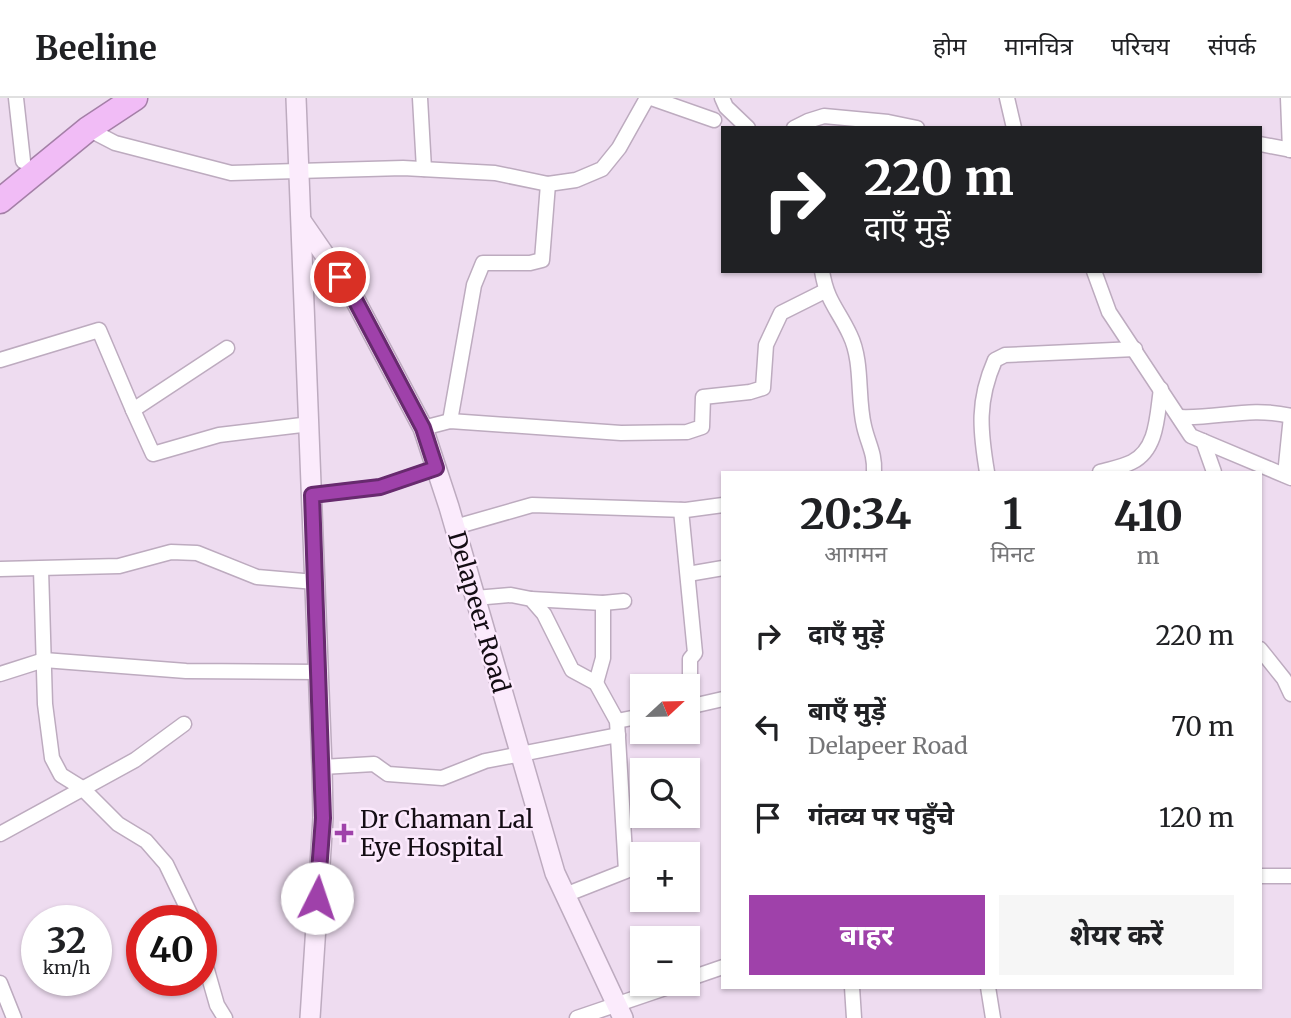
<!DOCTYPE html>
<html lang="hi">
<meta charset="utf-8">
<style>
body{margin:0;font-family:Merriweather,"Noto Sans Devanagari",serif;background:#f6f6f6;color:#202124;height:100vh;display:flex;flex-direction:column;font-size:26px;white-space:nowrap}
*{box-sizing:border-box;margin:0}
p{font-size:23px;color:#757577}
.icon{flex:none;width:38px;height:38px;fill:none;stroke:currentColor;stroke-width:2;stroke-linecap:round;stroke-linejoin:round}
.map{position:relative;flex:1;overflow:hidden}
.panel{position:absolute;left:721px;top:373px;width:541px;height:518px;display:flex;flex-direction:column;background:#fff;border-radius:0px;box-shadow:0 2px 5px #0004}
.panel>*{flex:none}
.top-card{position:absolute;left:721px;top:28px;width:541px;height:147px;border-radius:0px;box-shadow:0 2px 5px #0004;background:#202124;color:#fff;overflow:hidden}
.needle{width:46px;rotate:68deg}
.buttons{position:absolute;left:630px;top:576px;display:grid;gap:14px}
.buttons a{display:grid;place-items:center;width:70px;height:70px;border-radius:0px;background:#fff;box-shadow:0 2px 5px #0004;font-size:35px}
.speed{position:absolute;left:21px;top:807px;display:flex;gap:14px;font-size:35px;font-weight:700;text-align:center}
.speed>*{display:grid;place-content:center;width:91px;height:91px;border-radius:50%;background:#fff;box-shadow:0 2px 5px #0004;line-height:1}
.speed small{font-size:18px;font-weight:400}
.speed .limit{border:10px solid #d22;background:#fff;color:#111}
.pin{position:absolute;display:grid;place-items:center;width:60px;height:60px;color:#fff;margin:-30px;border:4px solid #fff;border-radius:50%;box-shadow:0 2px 7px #0007}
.me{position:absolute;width:77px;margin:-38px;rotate:4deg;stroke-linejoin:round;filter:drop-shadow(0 0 5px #0008)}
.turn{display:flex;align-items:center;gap:24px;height:147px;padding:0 28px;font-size:32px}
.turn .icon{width:91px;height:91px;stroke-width:2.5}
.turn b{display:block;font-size:49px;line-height:60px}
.eta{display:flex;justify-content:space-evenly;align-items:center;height:119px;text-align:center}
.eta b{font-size:42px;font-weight:700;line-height:49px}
.action{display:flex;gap:14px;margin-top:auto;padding:14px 28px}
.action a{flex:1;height:80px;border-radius:0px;background:#9f41aa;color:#fff;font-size:28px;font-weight:700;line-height:80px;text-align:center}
.action a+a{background:#f6f6f6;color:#202124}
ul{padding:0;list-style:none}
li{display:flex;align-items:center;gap:21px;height:91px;padding:0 28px}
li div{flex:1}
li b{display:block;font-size:26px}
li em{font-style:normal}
header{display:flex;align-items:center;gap:42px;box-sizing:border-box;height:98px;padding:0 35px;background:#fff;border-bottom:2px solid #e0e0e0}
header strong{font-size:33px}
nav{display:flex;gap:38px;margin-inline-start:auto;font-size:24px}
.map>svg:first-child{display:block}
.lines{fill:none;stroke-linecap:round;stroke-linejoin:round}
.street-casing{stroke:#bdabbf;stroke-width:17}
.secondary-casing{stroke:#bdabbf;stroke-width:22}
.highway-casing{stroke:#a47fa7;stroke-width:27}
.street{stroke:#fff;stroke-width:14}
.secondary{stroke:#fbebfc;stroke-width:19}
.highway{stroke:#f1bcf6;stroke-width:24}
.route-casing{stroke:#672a6e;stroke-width:18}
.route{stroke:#9f41aa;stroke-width:12}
.poi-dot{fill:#9f41aa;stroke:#fce9fd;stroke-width:2.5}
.labels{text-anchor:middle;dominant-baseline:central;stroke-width:5;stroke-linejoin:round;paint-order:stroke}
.street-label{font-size:24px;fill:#140d14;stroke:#fce9fd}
.poi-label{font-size:24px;fill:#140d14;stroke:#fce9fd;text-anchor:start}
</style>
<header>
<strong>Beeline</strong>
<nav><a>होम</a><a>मानचित्र</a><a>परिचय</a><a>संपर्क</a></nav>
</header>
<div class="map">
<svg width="1291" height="920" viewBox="0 0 1291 920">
<rect width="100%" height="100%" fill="#eedcf0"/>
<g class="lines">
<defs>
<g id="street">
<path d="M 16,0 L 23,63"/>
<path d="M 420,0 L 424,71"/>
<path d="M 651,0 L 714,22"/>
<path d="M 722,0 L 726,9 L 748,30"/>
<path d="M 1007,0 L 1014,30"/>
<path d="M 1288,0 L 1290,52"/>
<path d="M 794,30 L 808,23 L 824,18 L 888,24 L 917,30"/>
<path d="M 88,31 L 115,45 L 231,75 L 403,70 L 495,75 L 548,86 L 576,82 L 602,71 L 619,50 L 647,0"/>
<path d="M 1260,46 L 1291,52"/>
<path d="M 822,173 C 827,204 838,211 850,237 C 863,264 857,299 864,328 C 868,346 875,355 874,374"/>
<path d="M 1094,173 L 1109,214 L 1191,338 L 1291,380"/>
<path d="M 0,262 L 99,232 L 133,312 L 227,250"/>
<path d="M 133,312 L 153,356 L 219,337 L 310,326"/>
<path d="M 1179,319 C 1219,321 1249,308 1291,318"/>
<path d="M 450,323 L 474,187 L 483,165 L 530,165 L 542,162 L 548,86"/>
<path d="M 423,330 L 450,323 L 621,335 L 687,334 L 702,329 L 703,299 L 750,294 L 763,290 L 766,247 L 781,215 L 825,193"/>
<path d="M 1203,343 L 1214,374"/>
<path d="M 987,374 C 980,332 977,303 995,262 L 1005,257 L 1135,251"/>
<path d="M 1100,374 C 1110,371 1122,369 1132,364 C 1158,351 1157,316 1161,291"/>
<path d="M 1285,377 L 1291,318"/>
<path d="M 312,397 L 380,389 L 436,370"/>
<path d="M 681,412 L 695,555 L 690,561 L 690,608"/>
<path d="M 455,429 L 532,407 L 686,412 L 723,407"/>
<path d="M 0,471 L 119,468 L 171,454 L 197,455 L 257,479 L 315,484"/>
<path d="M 41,471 L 45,606 L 52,660 L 61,677 L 82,690 L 118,726 L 146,743 L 166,766 L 193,822"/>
<path d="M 688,476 L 723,470"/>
<path d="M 475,500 L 511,497 L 531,501 L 544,516 L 572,572 L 596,585 L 603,560 L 603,505"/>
<path d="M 531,501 L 603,505 L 624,503"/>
<path d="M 1260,551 L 1284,581 L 1291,596"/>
<path d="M 0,576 L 44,562 L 186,573 L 319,574"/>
<path d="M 688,609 L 723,601"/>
<path d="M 617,623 L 642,618"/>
<path d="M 322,669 L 374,666 L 388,676 L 442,680 L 485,663 L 618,637"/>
<path d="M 0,736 L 135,662 L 184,626"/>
<path d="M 1260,778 L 1291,778"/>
<path d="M 565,797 L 626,773 L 617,623 L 596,585"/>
<path d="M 201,851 L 217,907 L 225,920"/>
<path d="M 688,881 L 723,869"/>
<path d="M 0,885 L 14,920"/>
<path d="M 852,889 L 854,920"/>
<path d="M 988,889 L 993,920"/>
<path d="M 577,920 L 677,886"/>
</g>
<g id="secondary">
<path d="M 296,0 L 322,669 L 323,720 L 310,920"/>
<path d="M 302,124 L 353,198 L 423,330 L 449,409 L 555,775 L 623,920"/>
</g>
<path id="highway" d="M 0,103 L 88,31 L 135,0"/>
</defs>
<use href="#street" class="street-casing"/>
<use href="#secondary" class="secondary-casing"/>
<use href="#highway" class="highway-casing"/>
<use href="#street" class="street"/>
<use href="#secondary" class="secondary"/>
<use href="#highway" class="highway"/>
</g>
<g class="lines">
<defs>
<path id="route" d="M 317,800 L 323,720 L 312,397 L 380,389 L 436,370 L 423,330 L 353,198 L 340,179"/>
</defs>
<use href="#route" class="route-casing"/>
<use href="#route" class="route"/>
</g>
<path class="poi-dot" d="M340.5 724.5h7v7h7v7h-7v7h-7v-7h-7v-7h7z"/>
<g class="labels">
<g class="street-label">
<text transform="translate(479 514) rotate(74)">Delapeer Road</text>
</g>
<g class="poi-label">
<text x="360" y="721">Dr Chaman Lal<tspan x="360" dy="28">Eye Hospital</tspan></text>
</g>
</g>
</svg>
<div class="buttons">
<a><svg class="needle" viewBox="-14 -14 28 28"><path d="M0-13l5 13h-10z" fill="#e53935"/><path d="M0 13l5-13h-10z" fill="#757577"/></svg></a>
<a><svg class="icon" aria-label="search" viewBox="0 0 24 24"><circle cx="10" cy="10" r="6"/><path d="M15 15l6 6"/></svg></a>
<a>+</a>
<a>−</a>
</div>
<div class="speed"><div>32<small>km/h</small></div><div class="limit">40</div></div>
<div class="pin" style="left:340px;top:179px;background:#d93025"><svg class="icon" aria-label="arrive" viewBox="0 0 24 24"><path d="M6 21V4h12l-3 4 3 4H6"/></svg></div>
<svg class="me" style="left:317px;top:800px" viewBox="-20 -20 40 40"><circle r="19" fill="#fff"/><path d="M0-13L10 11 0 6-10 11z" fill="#9f41aa"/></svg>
<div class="top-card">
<div class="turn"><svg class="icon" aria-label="right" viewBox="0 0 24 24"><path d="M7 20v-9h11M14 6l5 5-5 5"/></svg><div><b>220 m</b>दाएँ मुड़ें</div></div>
</div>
<section class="panel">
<div class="eta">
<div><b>20:34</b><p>आगमन</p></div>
<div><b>1</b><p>मिनट</p></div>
<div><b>410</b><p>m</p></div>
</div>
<ul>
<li><svg class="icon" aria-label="right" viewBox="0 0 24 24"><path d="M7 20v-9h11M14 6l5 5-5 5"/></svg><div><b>दाएँ मुड़ें</b></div><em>220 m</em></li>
<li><svg class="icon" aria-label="left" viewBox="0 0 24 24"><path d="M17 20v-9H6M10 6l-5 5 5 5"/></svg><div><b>बाएँ मुड़ें</b><p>Delapeer Road</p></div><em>70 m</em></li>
<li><svg class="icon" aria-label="arrive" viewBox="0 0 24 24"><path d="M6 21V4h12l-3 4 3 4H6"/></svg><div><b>गंतव्य पर पहुँचे</b></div><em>120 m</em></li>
</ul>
<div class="action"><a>बाहर</a><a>शेयर करें</a></div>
</section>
</div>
